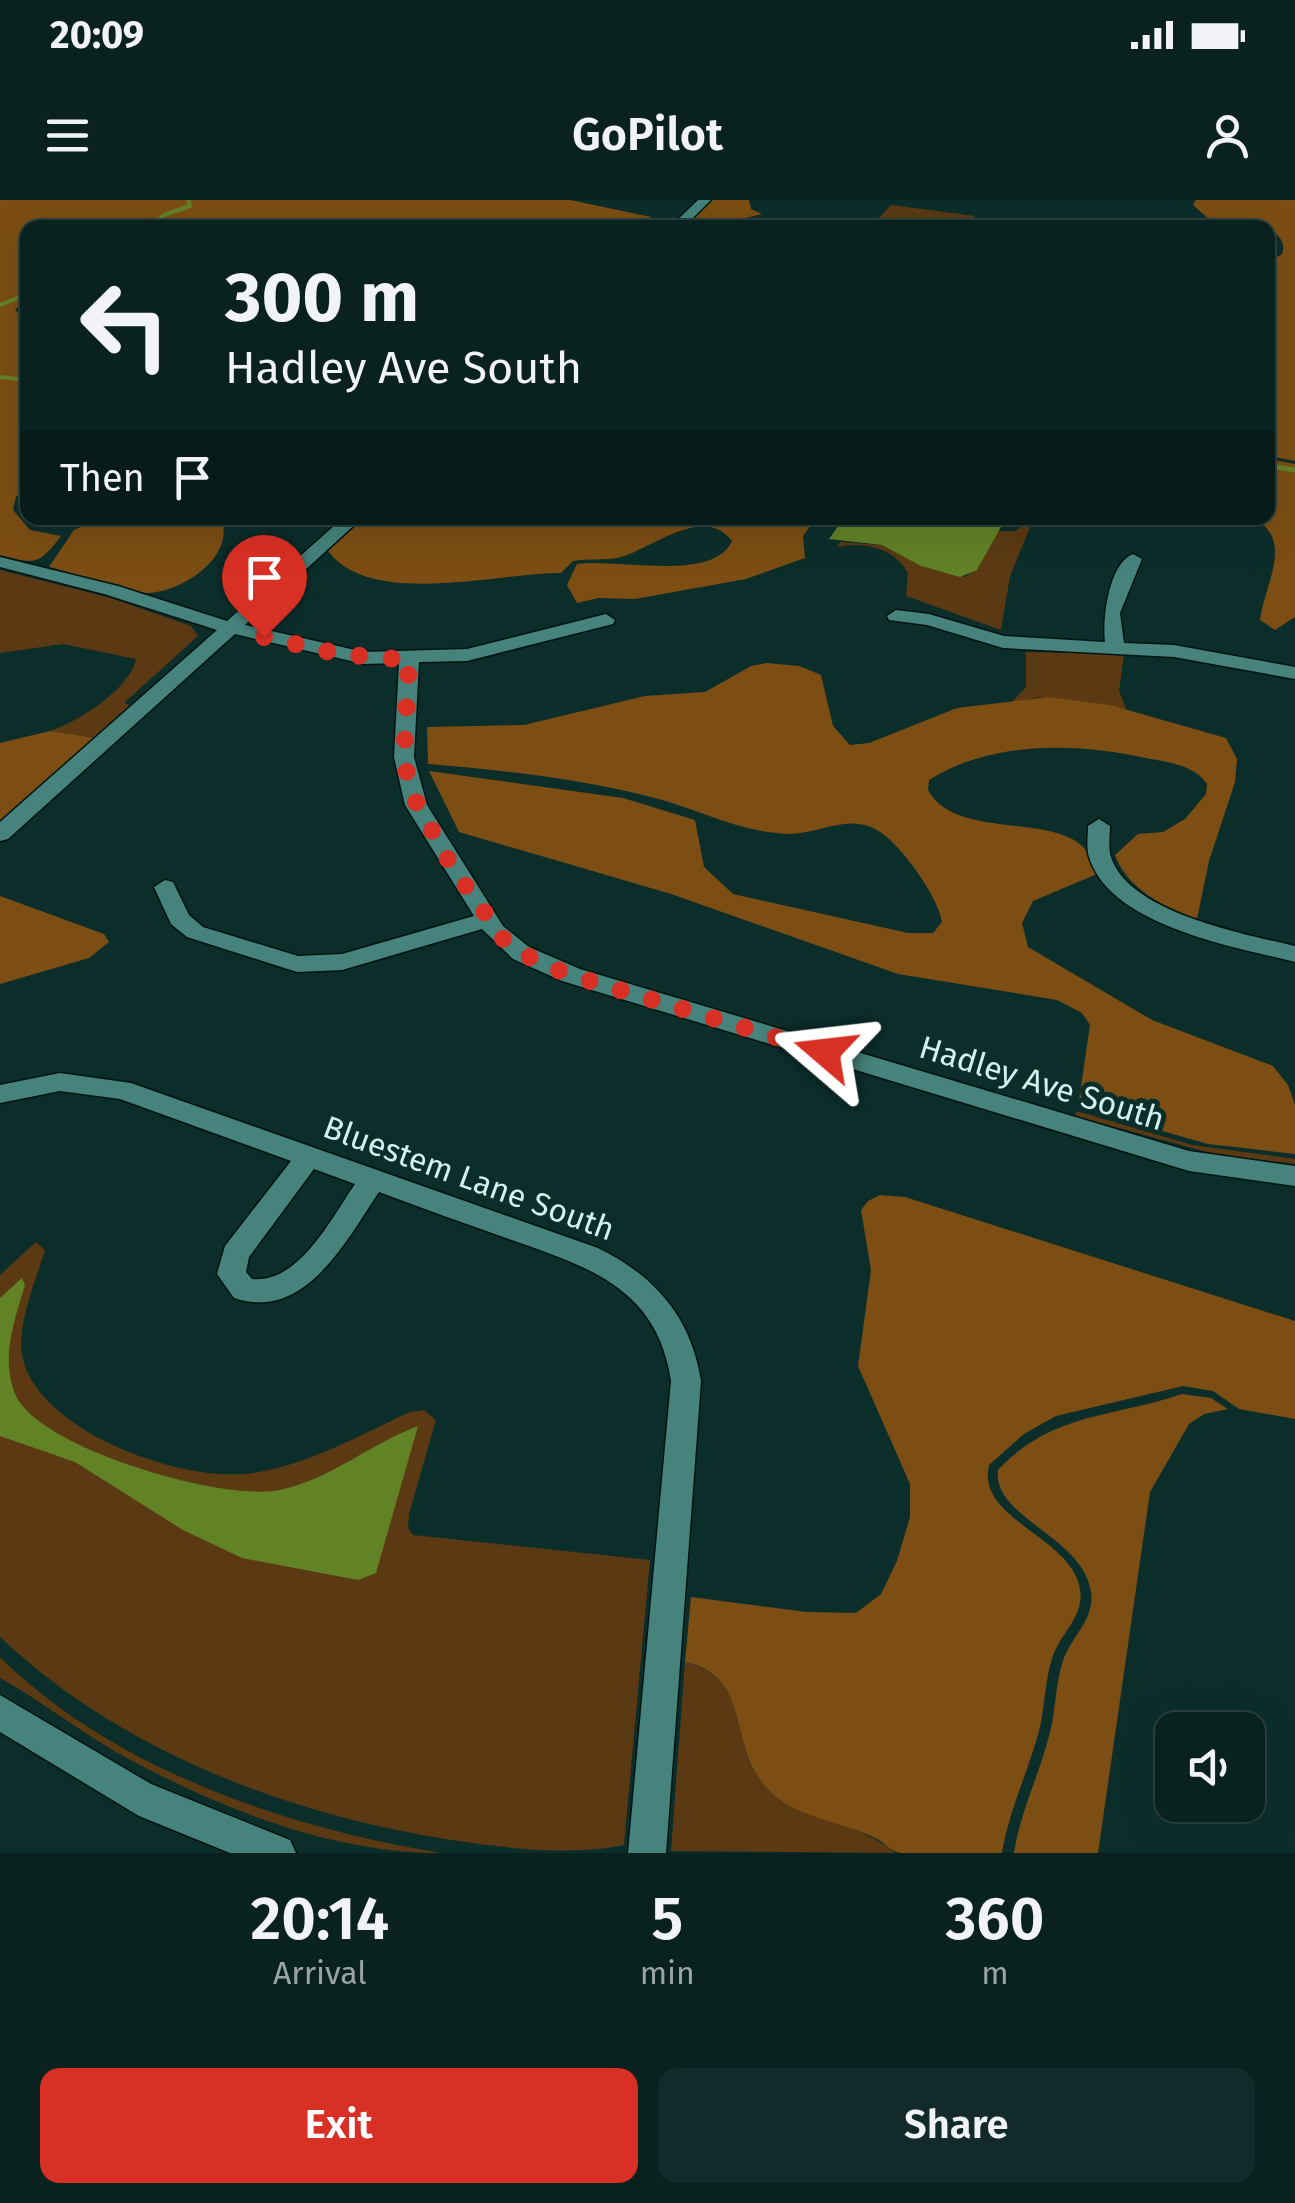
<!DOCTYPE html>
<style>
body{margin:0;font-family:"Fira Sans",sans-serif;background:#122a29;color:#f1f3f6;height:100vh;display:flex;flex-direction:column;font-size:38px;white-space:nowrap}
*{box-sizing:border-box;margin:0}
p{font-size:32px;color:#99a4a5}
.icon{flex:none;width:55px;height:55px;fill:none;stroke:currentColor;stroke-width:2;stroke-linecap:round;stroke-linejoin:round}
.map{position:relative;height:1653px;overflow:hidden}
.details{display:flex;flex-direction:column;background:#092220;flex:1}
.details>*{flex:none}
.banner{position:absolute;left:20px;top:20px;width:1255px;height:305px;border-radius:20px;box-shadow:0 10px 40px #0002,0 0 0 2px #293f3e;background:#092220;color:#f1f3f6;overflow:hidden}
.tools{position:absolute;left:1155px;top:1512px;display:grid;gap:20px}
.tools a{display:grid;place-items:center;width:110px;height:110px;border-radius:20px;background:#092220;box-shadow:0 10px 40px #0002,0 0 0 2px #293f3e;font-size:50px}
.pin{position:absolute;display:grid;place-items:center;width:85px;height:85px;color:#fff;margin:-102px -42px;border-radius:50% 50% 50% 0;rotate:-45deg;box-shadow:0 0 10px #0007}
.pin .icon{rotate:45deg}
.me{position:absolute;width:110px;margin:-55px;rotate:287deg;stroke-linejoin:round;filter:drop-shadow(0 0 8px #0008)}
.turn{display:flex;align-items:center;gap:35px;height:210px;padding:0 40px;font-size:45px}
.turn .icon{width:130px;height:130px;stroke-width:2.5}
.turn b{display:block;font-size:70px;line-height:85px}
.then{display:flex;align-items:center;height:95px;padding:0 40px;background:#0003;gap:20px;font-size:38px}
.eta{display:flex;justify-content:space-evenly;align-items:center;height:170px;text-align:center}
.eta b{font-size:60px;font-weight:600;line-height:70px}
.action{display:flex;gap:20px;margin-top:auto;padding:20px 40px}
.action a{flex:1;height:115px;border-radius:20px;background:#d93025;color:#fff;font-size:40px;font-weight:600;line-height:115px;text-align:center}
.action a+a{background:#122a29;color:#f1f3f6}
.status{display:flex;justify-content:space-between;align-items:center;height:70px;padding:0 50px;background:#092220;direction:ltr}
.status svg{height:28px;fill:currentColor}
header{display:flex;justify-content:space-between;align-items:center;height:130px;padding:0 40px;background:#092220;font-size:45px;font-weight:600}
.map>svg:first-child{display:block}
.green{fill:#5b3a13}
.forest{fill:#7c4e13}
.water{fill:#628226}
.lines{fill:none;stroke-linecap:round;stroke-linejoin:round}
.stream-far1{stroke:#628226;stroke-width:4}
.stream{stroke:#628226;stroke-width:5}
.minor-casing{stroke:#021412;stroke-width:3}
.minor{fill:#45837c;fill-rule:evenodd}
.route{stroke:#d93025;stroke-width:18;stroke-dasharray:0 32.4}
.labels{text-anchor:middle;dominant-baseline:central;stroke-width:10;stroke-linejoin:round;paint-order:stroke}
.street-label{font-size:32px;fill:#d3f2ee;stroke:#0c2e2b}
</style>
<div class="status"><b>20:09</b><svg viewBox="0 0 49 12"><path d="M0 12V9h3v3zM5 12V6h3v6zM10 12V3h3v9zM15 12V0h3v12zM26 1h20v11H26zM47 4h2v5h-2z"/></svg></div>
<header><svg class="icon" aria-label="menu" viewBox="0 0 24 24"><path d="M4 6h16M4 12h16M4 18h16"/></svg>GoPilot<svg class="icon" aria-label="person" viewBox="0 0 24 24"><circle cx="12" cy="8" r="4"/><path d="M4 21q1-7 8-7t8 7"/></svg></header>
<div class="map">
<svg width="1295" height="1653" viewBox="0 0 1295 1653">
<rect width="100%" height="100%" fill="#0c2e2b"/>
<g class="green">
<path d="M 891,5 L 975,16 L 966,28 L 879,18 Z"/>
<path d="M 1034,318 L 1010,376 L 1001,430 L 906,396 L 908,373 C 895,348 863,341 837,347 L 840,342 L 882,345 L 924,367 L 965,377 L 979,367 L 995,331 L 1015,331 Z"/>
<path d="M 0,370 L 111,398 L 191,426 L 198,436 L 124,503 L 131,506 L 96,538 L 50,531 C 78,522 130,489 136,459 L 63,444 L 0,453 Z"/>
<path d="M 1026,452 L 1124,454 L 1119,491 L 1127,511 L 1040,497 L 1012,502 L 1026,487 Z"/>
<path d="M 1077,911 L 1192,945 L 1295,959 L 1295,964 L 1218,955 L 1075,916 Z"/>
<path d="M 36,1042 L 45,1050 C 36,1080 17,1124 22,1155 C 36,1232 185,1284 253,1273 C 308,1265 360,1235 410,1212 L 424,1210 L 436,1220 L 409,1314 L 408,1328 L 413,1335 L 650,1360 L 624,1645 C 585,1653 536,1651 496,1646 C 318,1625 132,1562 0,1437 L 0,1075 Z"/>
<path d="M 0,1457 C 114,1570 286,1627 441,1653 C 329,1653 213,1606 116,1552 C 76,1529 40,1500 0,1478 Z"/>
<path d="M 685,1462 C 753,1479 727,1541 764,1585 C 788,1614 862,1623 895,1653 L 671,1651 Z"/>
</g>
<g class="forest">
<path d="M 0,0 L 570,0 L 651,17 L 641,28 L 554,23 L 533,28 L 28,28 L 27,102 L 15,109 L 19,115 L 27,116 L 27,284 L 16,297 L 13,310 L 30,330 L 61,336 C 38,366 35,364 0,355 Z"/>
<path d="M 712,0 L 749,0 L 751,9 L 762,14 L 709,27 L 682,28 Z"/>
<path d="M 1196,0 L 1295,0 L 1295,261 L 1268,256 L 1268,63 L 1282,54 C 1287,42 1276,32 1268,28 L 1210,20 L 1193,5 Z"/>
<path d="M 1268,259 L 1295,264 L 1295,417 L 1275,430 L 1260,420 C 1265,382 1295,340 1253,318 L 1268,318 Z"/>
<path d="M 103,318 L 221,318 C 236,356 184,391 149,393 C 130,394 72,372 49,367 L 74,330 Z"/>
<path d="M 364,318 L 816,318 L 803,336 L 805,358 L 746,379 L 635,399 L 598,398 L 577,403 L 567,385 L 577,364 C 617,358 713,383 732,341 C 704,304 652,348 621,357 C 606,361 588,358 573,361 L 561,373 C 500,372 371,409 328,351 Z"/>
<path d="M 767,463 L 799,466 L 821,475 L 833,526 L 850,545 L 869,543 L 957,508 L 1048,497 L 1110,505 L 1226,538 L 1237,559 L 1235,582 L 1209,661 L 1197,719 C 1165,708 1127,689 1115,655 L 1138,634 L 1163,632 L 1185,619 L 1206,594 L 1207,584 C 1195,566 1172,563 1151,559 C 1081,543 994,539 929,580 L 928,590 C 955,639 1047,614 1082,646 C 1089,652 1092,666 1097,674 L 1033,701 L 1022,723 L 1028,747 L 1152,820 L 1273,866 L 1288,885 L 1295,905 L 1295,954 L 1208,944 L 1078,907 L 1090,825 L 1082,813 L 1057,800 L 898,774 L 671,694 L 459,632 L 429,571 L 623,598 L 695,620 L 704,667 L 733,694 L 908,733 L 933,733 L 942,722 C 938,696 900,643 877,630 C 846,613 818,635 787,634 C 740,632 700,610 655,598 C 582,579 503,570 428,564 L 427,527 L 524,525 L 645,496 L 705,492 L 751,466 Z"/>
<path d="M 50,531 L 96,538 L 0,624 L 0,543 Z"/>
<path d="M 0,696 L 104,734 L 109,742 L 89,758 L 0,784 Z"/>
<path d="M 880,995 L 905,997 L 1295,1121 L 1295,1219 L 1239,1209 L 1213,1191 L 1183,1186 L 1056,1216 L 1024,1234 L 989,1265 C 976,1320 1071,1336 1080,1389 C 1085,1417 1059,1434 1052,1459 C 1045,1480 1045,1505 1040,1527 C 1029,1570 1009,1610 1002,1653 C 969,1653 934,1653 901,1653 C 890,1652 885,1642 875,1638 C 839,1620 791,1618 764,1585 C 728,1541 751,1476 685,1462 L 691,1397 L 807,1412 L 856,1413 L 881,1394 L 897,1361 L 910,1317 L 910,1284 L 858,1166 L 871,1070 L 861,1010 L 868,1001 Z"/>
<path d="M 1182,1194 L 1211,1198 L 1228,1209 L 1204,1214 L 1189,1224 L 1150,1292 L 1098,1653 L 1014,1653 C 1020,1613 1039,1575 1049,1536 C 1056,1512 1055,1484 1063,1461 C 1071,1436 1095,1420 1091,1392 C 1083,1336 992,1318 998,1270 C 1052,1212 1112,1218 1182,1194 Z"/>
</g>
<g class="water">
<path d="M 844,318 L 1006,318 L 977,370 L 960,377 L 921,366 L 882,345 L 829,339 Z"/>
<path d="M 22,1078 L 25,1085 C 14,1122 0,1159 16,1196 C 41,1249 224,1302 280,1290 C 329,1280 372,1243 418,1226 L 376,1373 L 358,1380 L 242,1358 L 183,1330 L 75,1262 L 0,1236 L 0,1098 Z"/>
</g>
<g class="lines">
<g class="stream-far1">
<path d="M 150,28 L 164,15 L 190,6 L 188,0"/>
<path d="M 0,105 L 28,94"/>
<path d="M 0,177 L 28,180"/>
</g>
<path class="stream" d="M 1268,266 L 1295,270"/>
<defs>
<g id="minor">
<path d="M 698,0 L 711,0 L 683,28 L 669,28 Z"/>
<path d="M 343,318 L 362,318 L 245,425 L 364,452 L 467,449 L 606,414 L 615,420 L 613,424 L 467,461 L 419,462 L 414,557 L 427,605 L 503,726 L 529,747 L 580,769 L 1189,951 L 1295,966 L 1295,986 L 1189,971 L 562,781 L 513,759 L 482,729 L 342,770 L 297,772 L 187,737 L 171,724 L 154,687 L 165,680 L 173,682 L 189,715 L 203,727 L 298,756 L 342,754 L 474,716 L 405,605 L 394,557 L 399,463 L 364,464 L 235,434 L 8,639 L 0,641 L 0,622 L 217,430 L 104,394 L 0,367 L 0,357 L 118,386 L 227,421 Z"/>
<path d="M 1133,354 L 1142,359 L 1120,413 L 1124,443 L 1174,445 L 1295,467 L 1295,479 L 1174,457 L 1003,448 L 927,425 L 889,420 L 887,416 L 896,410 L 929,414 L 1004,436 L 1105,442 C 1102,419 1109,363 1133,354 Z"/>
<path d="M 1099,619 L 1110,626 C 1110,635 1108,648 1111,657 C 1129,713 1245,734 1295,746 L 1295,762 C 1235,747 1110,726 1089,657 C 1086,648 1088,635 1088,626 Z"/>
<path d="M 60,873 L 131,883 L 598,1048 C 655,1076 691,1117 701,1181 L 666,1653 L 628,1653 L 671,1181 C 657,1087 588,1067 509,1039 C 466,1024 422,1008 379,992 C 346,1041 305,1122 234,1098 L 217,1074 L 225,1046 L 291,961 L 120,899 L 60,891 L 0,903 L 0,885 ZM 314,969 L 355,984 C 332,1017 299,1084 252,1079 L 246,1072 L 249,1057 Z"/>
<path d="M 0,1495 L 151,1584 L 290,1640 L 296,1653 L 230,1653 L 139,1616 L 0,1532 Z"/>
</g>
</defs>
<use href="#minor" class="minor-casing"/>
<use href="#minor" class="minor"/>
</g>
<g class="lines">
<path class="route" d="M 264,437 L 340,454 L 409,460 L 404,557 L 410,591 L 451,665 L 504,740 L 534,760 L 570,775 L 825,852"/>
</g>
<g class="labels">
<g class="street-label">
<text transform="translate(1042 883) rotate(17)">Hadley Ave South</text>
<text transform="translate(469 978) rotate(20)">Bluestem Lane South</text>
</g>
</g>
</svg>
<div class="tools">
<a><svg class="icon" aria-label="sound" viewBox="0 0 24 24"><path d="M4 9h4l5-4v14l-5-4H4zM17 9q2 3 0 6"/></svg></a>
</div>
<div class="pin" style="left:264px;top:437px;background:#d93025"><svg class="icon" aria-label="arrive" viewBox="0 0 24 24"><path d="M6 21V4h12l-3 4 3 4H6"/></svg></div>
<svg class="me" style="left:825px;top:852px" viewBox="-20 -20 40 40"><path d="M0-17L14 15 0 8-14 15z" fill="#d93025" stroke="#fff" stroke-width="4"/></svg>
<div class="banner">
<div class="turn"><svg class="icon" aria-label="left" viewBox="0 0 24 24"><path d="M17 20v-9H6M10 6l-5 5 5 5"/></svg><div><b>300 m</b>Hadley Ave South</div></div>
<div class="then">Then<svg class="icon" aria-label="arrive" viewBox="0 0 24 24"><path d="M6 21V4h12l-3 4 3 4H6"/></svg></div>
</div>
</div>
<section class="details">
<div class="eta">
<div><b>20:14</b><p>Arrival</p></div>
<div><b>5</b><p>min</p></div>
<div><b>360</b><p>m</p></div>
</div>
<div class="action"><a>Exit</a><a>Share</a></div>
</section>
